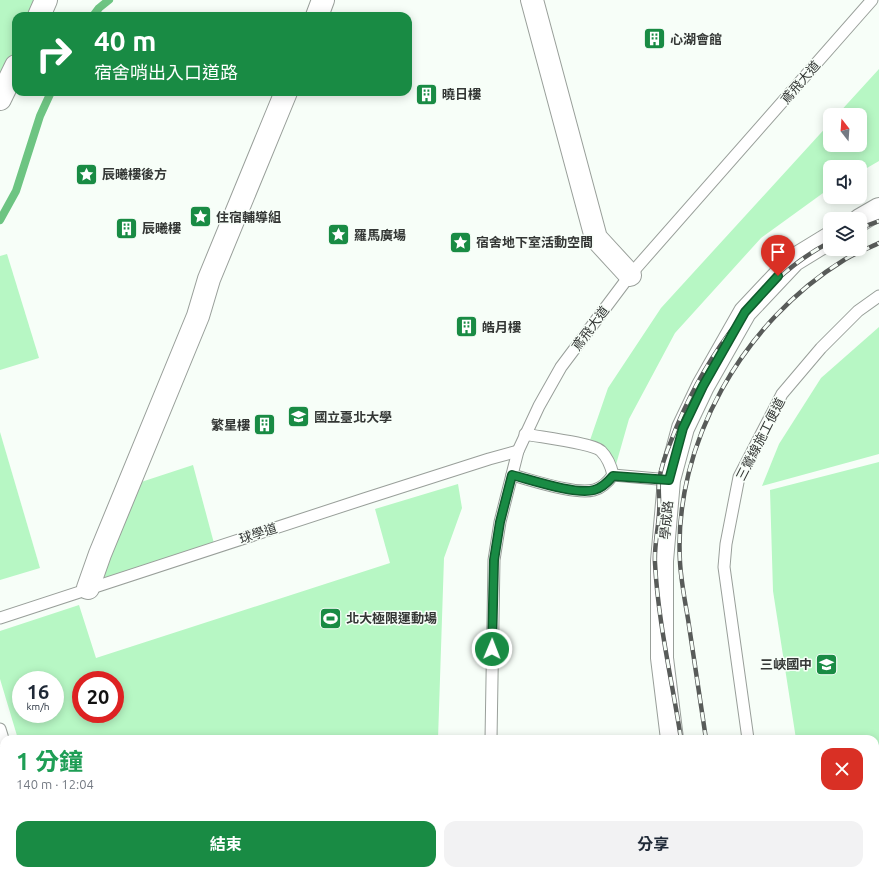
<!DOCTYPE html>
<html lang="zh-TW">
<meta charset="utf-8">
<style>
body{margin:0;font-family:Ubuntu,"Noto Sans TC",sans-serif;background:#f2f2f3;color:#1f2937;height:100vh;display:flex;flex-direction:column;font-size:15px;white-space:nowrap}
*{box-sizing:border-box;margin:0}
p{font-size:13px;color:#747a83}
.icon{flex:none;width:22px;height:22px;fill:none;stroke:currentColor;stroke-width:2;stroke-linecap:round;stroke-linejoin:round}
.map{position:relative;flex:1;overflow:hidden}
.sheet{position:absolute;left:0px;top:735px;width:879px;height:140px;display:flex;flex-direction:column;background:#fff;border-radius:12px 12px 0 0;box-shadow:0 2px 10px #0003}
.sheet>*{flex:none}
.top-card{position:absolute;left:12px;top:12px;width:400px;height:84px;border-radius:12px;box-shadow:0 2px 10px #0003;background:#198b44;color:#fff;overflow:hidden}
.needle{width:26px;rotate:343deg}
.controls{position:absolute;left:823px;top:108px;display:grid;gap:8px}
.controls a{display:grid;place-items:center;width:44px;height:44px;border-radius:8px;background:#fff;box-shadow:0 2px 10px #0003;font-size:20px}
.speed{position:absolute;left:12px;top:671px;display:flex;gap:8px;font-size:20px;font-weight:700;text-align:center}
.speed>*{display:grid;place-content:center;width:52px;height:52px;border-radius:50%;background:#fff;box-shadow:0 2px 10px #0003;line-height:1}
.speed small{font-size:10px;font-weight:400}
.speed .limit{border:6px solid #d22;background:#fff;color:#111}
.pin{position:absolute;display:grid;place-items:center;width:34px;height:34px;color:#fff;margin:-41px -17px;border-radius:50% 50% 50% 0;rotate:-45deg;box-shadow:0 0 4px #0007}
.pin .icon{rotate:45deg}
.me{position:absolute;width:44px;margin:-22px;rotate:1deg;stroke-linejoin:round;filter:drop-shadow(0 0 3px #0008)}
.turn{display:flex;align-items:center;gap:14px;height:84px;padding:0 16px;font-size:18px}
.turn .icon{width:52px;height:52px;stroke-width:2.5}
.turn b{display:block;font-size:28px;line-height:34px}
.round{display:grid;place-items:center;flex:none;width:42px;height:42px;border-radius:12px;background:#f2f2f3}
.overview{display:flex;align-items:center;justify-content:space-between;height:68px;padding:0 16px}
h1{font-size:24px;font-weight:700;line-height:30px;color:#1e9e55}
.action{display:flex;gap:8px;margin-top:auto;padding:8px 16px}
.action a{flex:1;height:46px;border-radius:12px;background:#198b44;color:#fff;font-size:16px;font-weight:700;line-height:46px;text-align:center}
.action a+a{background:#f2f2f3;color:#1f2937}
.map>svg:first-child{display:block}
.green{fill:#b7f7c4;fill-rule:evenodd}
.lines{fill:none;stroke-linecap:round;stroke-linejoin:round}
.stream{stroke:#6dc482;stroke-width:8}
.lane-casing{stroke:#999f9a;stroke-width:13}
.street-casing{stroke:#999f9a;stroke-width:24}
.secondary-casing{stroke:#999f9a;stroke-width:24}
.lane{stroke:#fff;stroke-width:11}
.street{stroke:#fff;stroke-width:22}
.secondary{stroke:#fff;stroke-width:22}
.rail-casing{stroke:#585b59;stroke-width:4.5}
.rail{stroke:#f7fef8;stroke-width:3;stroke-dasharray:9;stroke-linecap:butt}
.route-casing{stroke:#105a2c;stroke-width:10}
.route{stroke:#198b44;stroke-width:7}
.labels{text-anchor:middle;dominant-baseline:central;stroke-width:3;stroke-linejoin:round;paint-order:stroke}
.poi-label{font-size:13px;font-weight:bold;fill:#343735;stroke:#f7fef8;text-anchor:start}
.street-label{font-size:13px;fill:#343735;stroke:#f7fef8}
</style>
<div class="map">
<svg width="879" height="875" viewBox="0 0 879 875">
<rect width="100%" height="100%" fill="#f7fef8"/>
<g class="green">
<path d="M 0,0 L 46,0 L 39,16 L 16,16 L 16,66 L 0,99 Z"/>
<path d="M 879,69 L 879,161 L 860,172 L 860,167 L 830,167 L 830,188 L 761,238 L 675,333 L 629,419 L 613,475 L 609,461 L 588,446 L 608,388 L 661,308 L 830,123 L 830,145 L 860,145 L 860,115 L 837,115 Z"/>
<path d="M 7,254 L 39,358 L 0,370 L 0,256 Z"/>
<path d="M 879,327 L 879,454 L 762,486 L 779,444 L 821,378 Z"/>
<path d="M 0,432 L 40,568 L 0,580 Z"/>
<path d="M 879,462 L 879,842 L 875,843 L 875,739 L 796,739 L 773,591 L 770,490 Z"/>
<path d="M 193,465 L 215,547 L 88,588 L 129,486 Z"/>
<path d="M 458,484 L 462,508 L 444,558 L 438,739 L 18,739 L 0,679 L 0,631 L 79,605 L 96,658 L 390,563 L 375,509 ZM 21,680 L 55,680 L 55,714 L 21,714 ZM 81,680 L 115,680 L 115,714 L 81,714 Z"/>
<path d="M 58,871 L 433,871 L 433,875 L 59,875 Z"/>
</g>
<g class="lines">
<g class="stream">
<path d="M 93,16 L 99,8 L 109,0"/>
<path d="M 0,220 L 16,191 L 40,116 L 51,92"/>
</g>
<defs>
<g id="lane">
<path d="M 525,434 C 539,437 592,443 601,451 C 608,458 611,466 613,475"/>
<path d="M 512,475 C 532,480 575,495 594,490 C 602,488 608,482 613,475"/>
<path d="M 613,475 L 669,480"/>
<path d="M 0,618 L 364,499 L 489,459 L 518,451"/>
<path d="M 0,729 L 4,742"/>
<path d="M 491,739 L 494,560 L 500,522 L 518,451 L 539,406 L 561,367 L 630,275 L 872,0"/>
<path d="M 748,739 L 724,567 L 726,544 L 739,477 L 782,394 L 821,348 L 858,311 L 879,296"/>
<path d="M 42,871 L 43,875"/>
<path d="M 766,871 L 767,875"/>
<path d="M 489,875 L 489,871"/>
</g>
<g id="street">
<path d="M 532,0 L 596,238 L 630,275"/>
<path d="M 39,16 L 46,0"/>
<path d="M 317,16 L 323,0"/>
<path d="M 0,99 L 16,66"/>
<path d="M 88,588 L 100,554 L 198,316 L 209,279 L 286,92"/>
</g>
<g id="secondary">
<path d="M 860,220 L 879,209"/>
<path d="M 672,739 L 662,658 L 662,561 L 669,480 L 683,428 L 703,386 L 745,312 L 794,260 L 830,238"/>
<path d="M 693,871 L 694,875"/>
</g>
</defs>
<use href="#lane" class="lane-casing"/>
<use href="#street" class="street-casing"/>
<use href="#secondary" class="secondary-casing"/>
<use href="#lane" class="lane"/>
<use href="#street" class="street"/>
<use href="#secondary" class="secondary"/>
<defs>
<g id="rail">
<path d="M 860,228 L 879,221"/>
<path d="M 681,739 C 672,680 658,622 655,563 C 654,547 658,530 659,514 C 660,503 658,492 659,481 C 661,467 666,453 671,441 C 686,401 705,366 730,332 C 759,295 788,264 830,242"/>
<path d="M 706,739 C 700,699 694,659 688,619 C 685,601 681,581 680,562 C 673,444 743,322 844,260 C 855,253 867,249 879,243"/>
<path d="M 701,871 L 702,875"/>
<path d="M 726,871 L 727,875"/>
</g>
</defs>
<use href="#rail" class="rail-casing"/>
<use href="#rail" class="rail"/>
</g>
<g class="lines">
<defs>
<path id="route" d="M 492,649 L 494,560 L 500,522 L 512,475 C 532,480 575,495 594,490 C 602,488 608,482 613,476 L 669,480 L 683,428 L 703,386 L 745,312 L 778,276"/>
</defs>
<use href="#route" class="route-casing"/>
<use href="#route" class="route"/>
</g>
<defs>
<symbol id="building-square" viewBox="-11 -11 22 22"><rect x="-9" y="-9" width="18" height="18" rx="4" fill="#198b44" stroke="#f7fef8"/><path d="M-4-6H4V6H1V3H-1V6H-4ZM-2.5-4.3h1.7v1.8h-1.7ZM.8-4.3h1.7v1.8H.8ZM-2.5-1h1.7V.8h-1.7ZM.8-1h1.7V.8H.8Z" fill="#fff"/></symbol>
<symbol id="sight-square" viewBox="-11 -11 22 22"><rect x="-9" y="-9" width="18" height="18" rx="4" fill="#198b44" stroke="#f7fef8"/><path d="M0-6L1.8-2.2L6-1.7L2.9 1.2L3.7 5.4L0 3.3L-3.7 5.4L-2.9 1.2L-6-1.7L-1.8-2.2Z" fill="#fff"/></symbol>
<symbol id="university-square" viewBox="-11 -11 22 22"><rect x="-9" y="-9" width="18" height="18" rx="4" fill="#198b44" stroke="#f7fef8"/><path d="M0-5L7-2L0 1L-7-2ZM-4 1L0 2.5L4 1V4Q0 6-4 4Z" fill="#fff"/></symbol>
<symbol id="stadium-square" viewBox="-11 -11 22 22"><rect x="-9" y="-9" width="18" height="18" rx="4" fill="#198b44" stroke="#f7fef8"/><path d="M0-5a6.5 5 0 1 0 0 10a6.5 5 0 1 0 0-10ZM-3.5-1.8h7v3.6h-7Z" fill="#fff"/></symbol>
<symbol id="school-square" viewBox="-11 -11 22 22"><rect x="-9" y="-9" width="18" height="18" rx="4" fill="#198b44" stroke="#f7fef8"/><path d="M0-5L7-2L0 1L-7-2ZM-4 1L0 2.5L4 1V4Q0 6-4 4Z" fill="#fff"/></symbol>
</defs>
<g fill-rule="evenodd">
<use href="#building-square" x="642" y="26" width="25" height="25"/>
<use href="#building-square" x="414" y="82" width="25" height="25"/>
<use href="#sight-square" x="74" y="162" width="25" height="25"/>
<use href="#sight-square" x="188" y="204" width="25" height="25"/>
<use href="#building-square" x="114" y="216" width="25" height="25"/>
<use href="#sight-square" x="326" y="222" width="25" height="25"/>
<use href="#sight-square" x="448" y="230" width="25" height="25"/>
<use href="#building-square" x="454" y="314" width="25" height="25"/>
<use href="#university-square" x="286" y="404" width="25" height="25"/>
<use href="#building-square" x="252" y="412" width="25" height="25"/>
<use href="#stadium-square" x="318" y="606" width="25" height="25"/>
<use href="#school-square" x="814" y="652" width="25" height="25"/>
</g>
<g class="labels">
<g class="poi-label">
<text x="670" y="39">心湖會館</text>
<text x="442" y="94">曉日樓</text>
<text x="102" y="174">辰曦樓後方</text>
<text x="216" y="217">住宿輔導組</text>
<text x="142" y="228">辰曦樓</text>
<text x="354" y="235">羅馬廣場</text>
<text x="476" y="242">宿舍地下室活動空間</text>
<text x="482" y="327">皓月樓</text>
<text x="314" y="417">國立臺北大學</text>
<text x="250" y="425" text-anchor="end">繁星樓</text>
<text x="346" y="618">北大極限運動場</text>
<text x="812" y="664" text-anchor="end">三峽國中</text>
</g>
<g class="street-label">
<text transform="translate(800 82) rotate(-49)">鳶飛大道</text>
<text transform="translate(590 328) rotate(-53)">鳶飛大道</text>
<text transform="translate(760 439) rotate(-63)">三鶯線施工便道</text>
<text transform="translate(666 520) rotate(-85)">學成路</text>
<text transform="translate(258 533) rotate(-18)">球學道</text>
</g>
</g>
</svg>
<div class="controls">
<a><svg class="needle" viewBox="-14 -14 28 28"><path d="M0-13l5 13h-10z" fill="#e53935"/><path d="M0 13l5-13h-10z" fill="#747a83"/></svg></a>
<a><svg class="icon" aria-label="sound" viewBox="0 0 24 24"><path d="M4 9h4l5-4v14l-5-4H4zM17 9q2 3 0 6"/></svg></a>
<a><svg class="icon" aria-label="layers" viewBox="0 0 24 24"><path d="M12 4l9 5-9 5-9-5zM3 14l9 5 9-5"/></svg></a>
</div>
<div class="speed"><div>16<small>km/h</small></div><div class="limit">20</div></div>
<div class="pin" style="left:778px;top:276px;background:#d93025"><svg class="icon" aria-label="arrive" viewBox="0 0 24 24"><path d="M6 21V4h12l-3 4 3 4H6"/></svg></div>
<svg class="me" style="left:492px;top:649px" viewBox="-20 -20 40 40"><circle r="17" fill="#198b44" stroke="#fff" stroke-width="3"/><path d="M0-11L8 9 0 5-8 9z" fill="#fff"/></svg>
<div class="top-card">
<div class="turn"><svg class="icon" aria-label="right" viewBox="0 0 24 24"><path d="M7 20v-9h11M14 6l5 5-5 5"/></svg><div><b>40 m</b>宿舍哨出入口道路</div></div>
</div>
<section class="sheet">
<div class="overview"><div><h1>1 分鐘</h1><p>140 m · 12:04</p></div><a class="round" style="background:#d93025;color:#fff"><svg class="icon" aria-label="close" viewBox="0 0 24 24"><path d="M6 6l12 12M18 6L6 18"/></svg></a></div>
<div class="action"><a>結束</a><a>分享</a></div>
</section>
</div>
